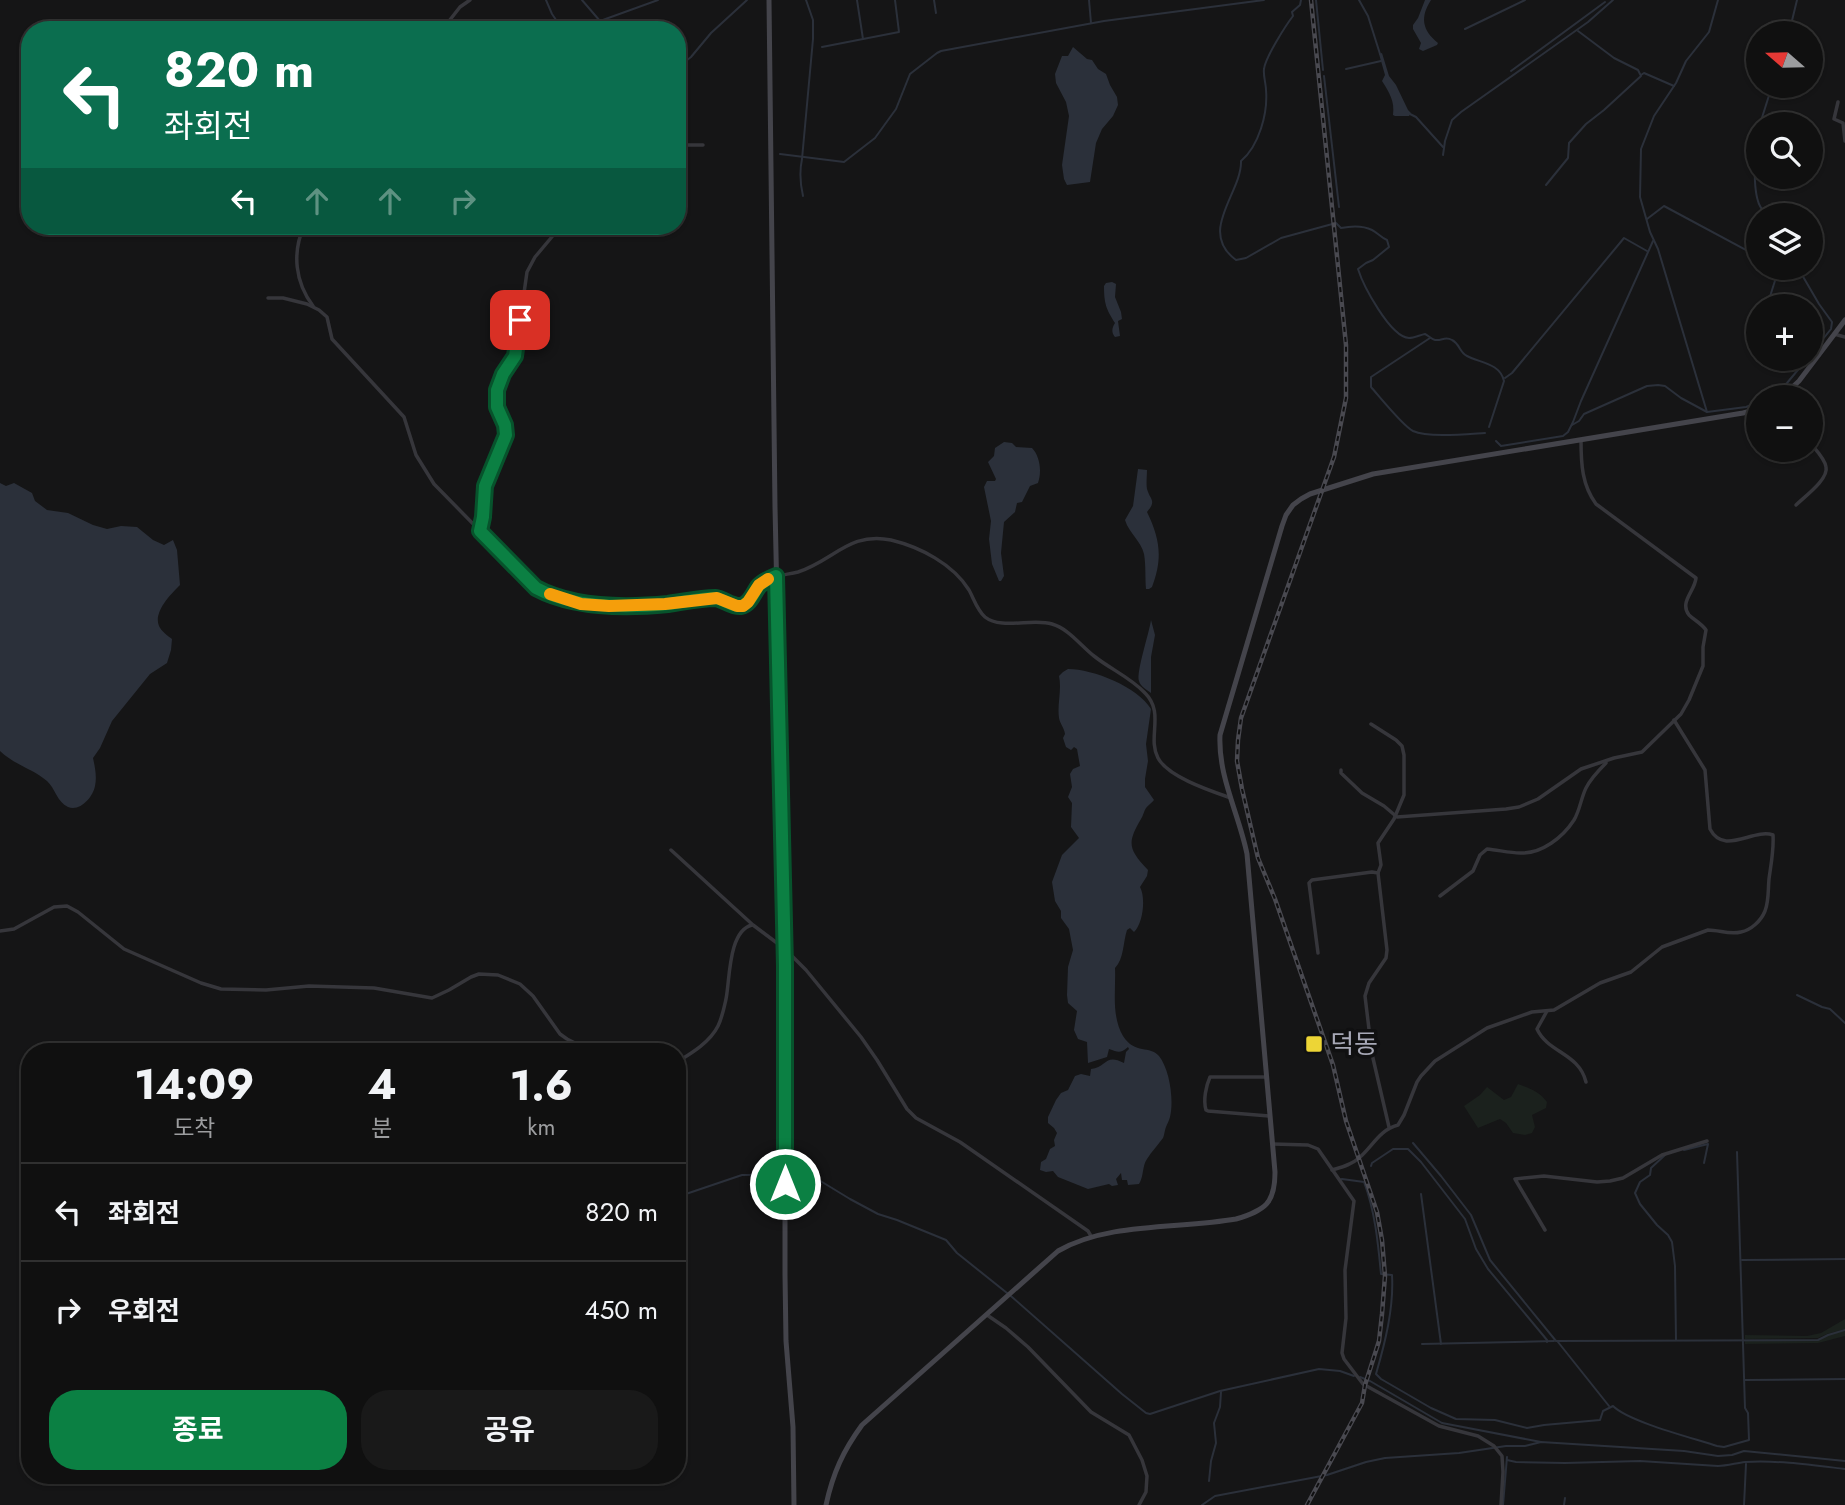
<!DOCTYPE html>
<html lang="ko">
<meta charset="utf-8">
<style>
body{margin:0;font-family:Jost,"Noto Sans KR",sans-serif;background:#191919;color:#f1f3f6;height:100vh;display:flex;flex-direction:column;font-size:26px;white-space:nowrap}
*{box-sizing:border-box;margin:0}
p{font-size:23px;color:#9c9d9f}
.icon{flex:none;width:38px;height:38px;fill:none;stroke:currentColor;stroke-width:2;stroke-linecap:round;stroke-linejoin:round}
.map{position:relative;flex:1;overflow:hidden}
.drawer{position:absolute;left:21px;top:1043px;width:665px;height:441px;display:flex;flex-direction:column;background:#101010;border-radius:28px;box-shadow:0 2px 5px #0004,0 0 0 2px #303030}
.drawer>*{flex:none}
.top-card{position:absolute;left:21px;top:21px;width:665px;height:214px;border-radius:28px;box-shadow:0 2px 5px #0004,0 0 0 2px #303030;background:#0b6e4f;color:#fff;overflow:hidden}
.needle{width:46px;rotate:290deg}
.fabs{position:absolute;left:1746px;top:21px;display:grid;gap:14px}
.fabs a{display:grid;place-items:center;width:77px;height:77px;border-radius:50%;background:#101010;box-shadow:0 2px 5px #0004,0 0 0 2px #303030;font-size:35px}
.pin{position:absolute;display:grid;place-items:center;width:60px;height:60px;color:#fff;margin:-30px;border-radius:14px;box-shadow:0 4px 10px #0006}
.me{position:absolute;width:77px;margin:-38px;rotate:0deg;stroke-linejoin:round;filter:drop-shadow(0 0 5px #0008)}
.turn{display:flex;align-items:center;gap:24px;height:147px;padding:0 28px;font-size:32px}
.turn .icon{width:91px;height:91px;stroke-width:2.5}
.turn b{display:block;font-size:49px;line-height:60px}
.lanes{display:flex;align-items:center;height:66px;padding:0 28px;background:#0003;justify-content:center;gap:35px;direction:ltr}
.lanes .off{opacity:.35}
.eta{display:flex;justify-content:space-evenly;align-items:center;height:119px;text-align:center}
.eta b{font-size:42px;font-weight:700;line-height:49px}
.cta{display:flex;gap:14px;margin-top:auto;padding:14px 28px}
.cta a{flex:1;height:80px;border-radius:28px;background:#0b8043;color:#fff;font-size:28px;font-weight:700;line-height:80px;text-align:center}
.cta a+a{background:#191919;color:#f1f3f6}
ul{padding:0;list-style:none}
li{display:flex;align-items:center;gap:21px;height:98px;padding:0 28px;border-top:2px solid #303030}
li div{flex:1}
li b{display:block;font-size:26px}
li em{font-style:normal}
.map>svg:first-child{display:block}
.green{fill:#1b211d}
.water{fill:#2b303a}
.lines{fill:none;stroke-linecap:round;stroke-linejoin:round}
.stream{stroke:#2b303a;stroke-width:2}
.street{stroke:#36363b;stroke-width:3.5}
.secondary{stroke:#44444b;stroke-width:5}
.rail-casing{stroke:#494950;stroke-width:4.5}
.rail{stroke:#101011;stroke-width:2;stroke-dasharray:5;stroke-linecap:butt}
.route-casing{stroke:#07532c;stroke-width:18}
.route{stroke:#0b8043;stroke-width:12}
.slow{stroke:#f59e0b;stroke-width:12}
.poi-dot{fill:#edd536;stroke:#101011;stroke-width:2.5}
.labels{text-anchor:middle;dominant-baseline:central;stroke-width:7;stroke-linejoin:round;paint-order:stroke}
.poi-label{font-size:26px;fill:#a7a8b6;stroke:#101011;text-anchor:start}
</style>
<div class="map">
<svg width="1845" height="1505" viewBox="0 0 1845 1505">
<rect width="100%" height="100%" fill="#151516"/>
<g class="green">
<path d="M 1518,1084 C 1529,1088 1540,1092 1547,1102 L 1546,1108 L 1532,1115 L 1535,1127 L 1532,1133 L 1525,1135 L 1513,1133 L 1506,1123 L 1500,1119 L 1478,1128 L 1464,1106 L 1480,1095 L 1487,1087 L 1504,1100 L 1511,1097 Z"/>
<path d="M 1845,1319 L 1845,1329 L 1827,1334 L 1818,1338 L 1745,1339 L 1745,1335 L 1807,1336 L 1821,1333 Z"/>
<path d="M 1845,1331 L 1845,1336 L 1818,1343 L 1745,1344 L 1745,1341 L 1818,1340 L 1827,1335 Z"/>
</g>
<g class="water">
<path d="M 1425,0 L 1431,0 C 1420,17 1422,30 1438,43 L 1437,45 L 1423,51 L 1419,49 L 1421,43 L 1413,29 L 1413,25 L 1418,18 Z"/>
<path d="M 1073,47 L 1087,59 L 1092,60 L 1098,69 L 1106,74 L 1110,85 L 1117,97 L 1118,105 L 1113,116 L 1102,129 L 1096,143 L 1090,182 L 1067,185 L 1064,179 L 1062,165 L 1069,116 L 1066,102 L 1056,83 L 1055,74 L 1062,56 L 1068,56 Z"/>
<path d="M 1382,53 L 1389,76 L 1396,85 L 1408,110 L 1411,113 L 1409,116 L 1395,116 L 1393,115 C 1395,101 1389,92 1382,81 L 1385,75 L 1379,54 Z"/>
<path d="M 1112,282 L 1116,284 L 1115,297 L 1121,312 L 1122,319 L 1118,321 L 1120,336 L 1115,337 C 1111,332 1112,328 1115,323 C 1106,309 1104,303 1104,286 L 1106,283 Z"/>
<path d="M 1004,442 L 1012,443 L 1016,447 L 1032,448 C 1040,456 1042,472 1038,483 L 1030,486 L 1022,502 L 1017,503 L 1015,512 L 1004,522 L 1001,553 L 1004,576 L 1001,581 L 999,581 L 992,564 L 989,539 L 991,521 L 984,487 L 987,481 L 995,481 L 996,479 L 988,462 L 994,456 L 995,448 Z"/>
<path d="M 1138,469 L 1147,470 C 1147,475 1146,484 1147,489 C 1150,500 1157,500 1147,512 C 1160,539 1163,558 1152,587 L 1149,589 L 1146,589 C 1145,578 1146,565 1144,554 C 1141,541 1129,533 1125,520 L 1133,506 Z"/>
<path d="M 0,483 L 6,486 L 14,483 L 32,493 L 35,501 L 47,510 L 68,513 L 93,525 L 107,529 L 121,526 L 137,527 L 153,540 L 164,545 L 173,540 L 177,550 L 180,585 C 171,594 153,612 159,626 C 161,631 168,636 172,639 L 171,650 L 167,663 L 150,674 L 112,721 L 100,748 L 93,758 C 95,767 97,777 95,786 C 93,797 80,812 68,807 C 57,802 55,788 47,781 C 33,769 13,764 0,751 Z"/>
<path d="M 1151,620 L 1155,635 L 1151,657 L 1151,693 C 1147,690 1140,686 1139,681 C 1136,672 1149,634 1151,620 Z"/>
<path d="M 1068,669 C 1093,669 1138,687 1151,709 L 1146,744 L 1148,761 L 1145,779 L 1145,787 L 1154,800 C 1152,803 1148,805 1146,808 C 1144,811 1143,816 1141,819 C 1127,843 1128,849 1148,870 L 1147,876 L 1140,887 C 1146,898 1143,923 1134,932 L 1130,928 L 1127,930 C 1123,942 1124,959 1115,968 C 1116,991 1111,1015 1123,1036 C 1135,1055 1150,1045 1159,1056 C 1170,1070 1174,1101 1170,1117 C 1169,1121 1167,1124 1166,1127 C 1165,1129 1164,1136 1163,1138 C 1158,1145 1152,1151 1147,1159 C 1142,1166 1144,1176 1139,1184 L 1128,1185 L 1127,1180 L 1122,1180 L 1121,1173 L 1116,1179 L 1118,1185 L 1112,1186 L 1109,1184 L 1088,1189 L 1058,1177 L 1053,1171 L 1046,1172 L 1040,1170 L 1041,1162 L 1046,1159 L 1050,1149 L 1055,1146 L 1054,1140 L 1057,1133 L 1054,1128 L 1048,1123 L 1048,1117 L 1056,1100 L 1061,1093 L 1068,1090 L 1075,1076 L 1081,1074 L 1090,1076 L 1091,1069 C 1107,1067 1105,1053 1124,1063 L 1126,1052 L 1129,1049 L 1128,1047 C 1120,1054 1118,1052 1109,1049 L 1107,1057 L 1088,1063 L 1087,1042 L 1078,1039 L 1074,1030 L 1077,1011 L 1068,1003 L 1067,995 L 1068,967 L 1073,950 L 1069,929 L 1061,918 L 1061,911 L 1055,901 L 1052,882 L 1062,855 L 1079,838 L 1071,827 L 1072,803 L 1068,797 L 1072,787 L 1070,774 L 1073,769 L 1080,766 L 1077,749 L 1074,747 L 1071,750 L 1066,747 L 1063,738 L 1065,734 C 1064,727 1060,724 1059,718 C 1057,704 1062,690 1059,676 L 1063,672 Z"/>
</g>
<g class="lines">
<g class="stream">
<path d="M 546,0 L 552,14 L 563,30"/>
<path d="M 582,0 L 600,21 L 658,0"/>
<path d="M 857,0 L 863,39"/>
<path d="M 934,0 L 936,13"/>
<path d="M 1089,0 L 1091,23"/>
<path d="M 1301,0 L 1300,5 L 1292,12 L 1293,16 C 1286,25 1265,58 1264,69 C 1263,75 1266,84 1266,90 C 1268,113 1259,146 1241,161 C 1242,193 1197,231 1236,260 L 1246,258 L 1281,238 L 1336,223 L 1341,228 C 1351,226 1362,225 1372,230 C 1378,233 1380,237 1387,240 L 1389,247 L 1373,260 L 1366,263 L 1358,269 C 1363,285 1390,337 1409,338 C 1414,338 1420,335 1425,334 C 1429,336 1431,339 1435,340 C 1442,341 1445,336 1452,340 C 1460,344 1459,352 1467,356 C 1480,363 1500,363 1504,381 L 1489,427"/>
<path d="M 1316,0 L 1323,70"/>
<path d="M 1359,0 L 1368,16 L 1380,54"/>
<path d="M 1465,29 L 1525,0"/>
<path d="M 1789,33 L 1797,0"/>
<path d="M 822,47 L 899,32 L 895,0"/>
<path d="M 677,68 L 691,57 L 711,33 L 747,0"/>
<path d="M 1346,69 L 1381,61"/>
<path d="M 1511,71 L 1605,2"/>
<path d="M 1641,75 L 1644,73 L 1674,86"/>
<path d="M 1324,76 L 1339,207"/>
<path d="M 1410,114 L 1416,117 L 1443,147"/>
<path d="M 1760,124 L 1772,86"/>
<path d="M 1759,128 C 1754,143 1753,186 1758,201 C 1759,206 1763,211 1766,215"/>
<path d="M 780,154 L 844,162 L 875,138 L 896,109 L 910,74 L 937,53 L 941,51 L 1104,21 L 1264,0"/>
<path d="M 1443,155 L 1445,141 L 1452,120 L 1461,112 L 1588,22 L 1613,0"/>
<path d="M 1546,185 L 1568,158 L 1569,143 L 1586,124 L 1604,110 L 1641,76 L 1638,70 L 1614,58 L 1578,31"/>
<path d="M 803,196 C 800,183 799,173 802,159 L 813,39 L 813,20 L 806,0"/>
<path d="M 1647,219 L 1664,206 L 1759,257"/>
<path d="M 1798,268 L 1819,304 L 1832,322 L 1831,329 L 1811,354"/>
<path d="M 1767,306 L 1779,268"/>
<path d="M 1430,338 L 1371,377 L 1371,387 C 1379,396 1403,426 1413,431 C 1428,438 1468,434 1485,433"/>
<path d="M 1505,378 L 1512,373 L 1624,238 L 1647,251"/>
<path d="M 1767,397 L 1787,383 L 1807,359"/>
<path d="M 1707,412 L 1658,249 L 1650,232 L 1640,197 L 1641,149 L 1654,116 L 1676,83 L 1686,61 L 1709,32 L 1718,0"/>
<path d="M 1572,425 L 1579,421 L 1584,414 L 1647,386 L 1658,385 L 1665,386 L 1681,398 L 1707,412 L 1746,407 L 1759,402"/>
<path d="M 1496,441 L 1501,446 L 1563,436 L 1568,432 L 1573,422 L 1581,401 L 1653,241"/>
<path d="M 1797,995 L 1822,1007 L 1830,1009 L 1845,1023"/>
<path d="M 1413,1143 L 1441,1176 L 1471,1215 L 1490,1260 L 1556,1341 L 1818,1340 L 1828,1335 L 1845,1330"/>
<path d="M 1684,1150 L 1708,1144 L 1704,1163"/>
<path d="M 1665,1155 L 1651,1168 L 1650,1175 L 1640,1182 L 1635,1193 L 1640,1204 L 1657,1225 L 1668,1235 L 1672,1242 L 1675,1266 L 1676,1340"/>
<path d="M 1371,1166 L 1372,1163 L 1393,1149 L 1408,1149 L 1421,1162 L 1465,1219 L 1476,1249 L 1488,1269 L 1547,1340 L 1547,1342"/>
<path d="M 1339,1180 L 1342,1179 L 1364,1182 C 1375,1211 1378,1243 1381,1274 L 1392,1275 C 1394,1308 1385,1343 1376,1374 L 1381,1379 L 1431,1408 L 1456,1419 L 1495,1420 L 1527,1428 L 1544,1425 L 1600,1420 L 1603,1411 L 1613,1406 C 1629,1422 1693,1438 1717,1446 L 1724,1447 L 1749,1440 L 1748,1413 L 1745,1408 L 1737,1152"/>
<path d="M 1421,1194 L 1441,1344"/>
<path d="M 677,1197 L 742,1175 L 809,1174 L 850,1199 L 878,1214 L 897,1220 L 946,1240 L 957,1253 L 1012,1297 L 1122,1394 L 1146,1413 L 1150,1414 L 1220,1391 L 1319,1369 L 1340,1371 L 1354,1376"/>
<path d="M 1742,1260 L 1845,1259"/>
<path d="M 1558,1342 L 1609,1406"/>
<path d="M 1422,1344 L 1554,1341"/>
<path d="M 1360,1377 L 1370,1381 L 1442,1423 L 1541,1442"/>
<path d="M 1745,1380 L 1845,1379"/>
<path d="M 1507,1460 L 1516,1462 L 1565,1463 L 1640,1461 L 1718,1466 C 1727,1466 1736,1463 1745,1462 C 1778,1460 1812,1465 1845,1469"/>
<path d="M 1209,1481 L 1211,1461 L 1216,1443 L 1214,1423 L 1220,1407 L 1221,1392"/>
<path d="M 1202,1505 L 1215,1496 L 1327,1475 L 1366,1462 L 1385,1458 L 1459,1453 L 1506,1446 L 1525,1446 L 1541,1442 L 1684,1451 L 1718,1456 L 1732,1455 L 1744,1451 L 1845,1461"/>
<path d="M 1503,1505 L 1507,1457"/>
<path d="M 1564,1505 L 1565,1498"/>
<path d="M 1744,1505 L 1746,1464"/>
</g>
<g class="street">
<path d="M 442,30 L 460,7 L 470,0"/>
<path d="M 1838,102 L 1834,119 L 1843,123 L 1845,141"/>
<path d="M 677,145 L 703,145"/>
<path d="M 304,226 C 292,253 295,282 313,306"/>
<path d="M 268,298 L 283,298 L 307,304 L 319,310 L 327,317 L 332,339 L 404,417 L 416,455 L 434,484 L 536,588 C 572,608 625,607 666,604 C 681,603 703,596 718,598 C 726,600 734,608 743,605 C 753,602 755,588 763,582 C 774,575 786,575 798,572 C 833,561 850,531 891,540 C 920,547 953,564 969,590 C 974,599 977,610 985,617 C 1001,630 1033,618 1052,624 C 1069,629 1080,645 1094,656 C 1110,669 1130,677 1145,693 C 1165,713 1147,737 1158,758 C 1168,777 1211,791 1231,798"/>
<path d="M 1834,334 L 1845,337"/>
<path d="M 1796,505 C 1804,497 1829,479 1826,467 C 1825,459 1816,450 1811,444"/>
<path d="M 480,531 L 483,517 L 485,487 L 506,435 L 505,425 L 497,406 L 497,390 L 503,374 L 515,356 L 527,272 L 535,257 L 561,226"/>
<path d="M 1371,724 L 1396,740 L 1402,746 L 1404,755 L 1404,795 L 1394,819 L 1378,843 L 1381,865 L 1378,873"/>
<path d="M 1341,770 L 1341,773 L 1362,793 L 1384,806 L 1397,817 L 1506,809 L 1519,807 L 1538,799 L 1581,769 L 1614,758 L 1642,752 L 1681,714 L 1689,700 L 1703,666 L 1703,647 L 1706,630 C 1701,623 1694,620 1689,615 C 1679,602 1695,591 1696,578 L 1596,504 C 1582,485 1581,464 1581,440"/>
<path d="M 671,850 L 753,925 L 785,949 L 806,970 L 861,1037 L 877,1060 L 907,1109 L 916,1118 L 960,1142 L 1088,1231 L 1091,1236"/>
<path d="M 1440,896 L 1473,871 L 1480,855 L 1487,849 C 1498,850 1510,853 1520,853 C 1542,854 1563,837 1574,820 C 1580,810 1581,798 1586,788 C 1591,778 1598,771 1606,763"/>
<path d="M 0,931 L 14,929 L 54,907 L 67,906 L 78,912 L 124,949 L 201,983 L 221,989 L 266,990 L 309,986 L 374,988 L 432,998 L 449,990 L 471,977 L 479,974 L 498,975 L 520,984 L 533,996 L 560,1034 L 567,1039 L 593,1052"/>
<path d="M 1318,953 L 1309,883 L 1312,880 L 1372,872 L 1378,873 L 1387,950 L 1386,958 L 1369,983 L 1365,996 L 1372,1054 L 1389,1127"/>
<path d="M 1547,1011 L 1537,1029 C 1548,1053 1579,1053 1586,1082"/>
<path d="M 677,1062 C 692,1053 710,1042 718,1026 C 722,1018 724,1008 726,999 C 730,980 728,931 752,925"/>
<path d="M 1266,1077 L 1210,1077 C 1206,1086 1203,1100 1206,1110 L 1208,1111 L 1269,1116"/>
<path d="M 1273,1144 L 1308,1145 L 1318,1149 L 1354,1201 L 1345,1270 L 1346,1318 L 1342,1353 L 1344,1359 L 1363,1384 L 1439,1426 L 1478,1436 L 1494,1446 L 1502,1456 L 1503,1472 L 1501,1505"/>
<path d="M 1332,1170 C 1342,1167 1351,1165 1359,1158 C 1373,1146 1379,1130 1398,1125 L 1404,1115 L 1417,1082 L 1421,1076 L 1435,1061 L 1476,1035 L 1487,1028 L 1532,1012 L 1554,1010 L 1600,983 L 1631,972 L 1662,947 L 1708,930 C 1720,930 1729,935 1741,932 C 1751,930 1761,921 1765,911 C 1769,901 1768,889 1769,879 C 1771,864 1774,850 1773,835 C 1753,828 1724,856 1710,829 L 1705,770 L 1674,720"/>
<path d="M 1545,1230 L 1515,1179 L 1544,1176 L 1597,1182 L 1610,1181 L 1623,1178 L 1662,1155 L 1707,1141"/>
<path d="M 987,1315 L 1006,1328 L 1028,1347 L 1091,1412 L 1129,1435 L 1142,1460 L 1147,1476 L 1146,1492 L 1139,1505"/>
</g>
<g class="secondary">
<path d="M 769,0 L 775,507 L 785,966 L 785,1275 L 786,1341 L 793,1427 L 794,1505"/>
<path d="M 1782,397 L 1799,381 L 1845,320"/>
<path d="M 826,1505 C 833,1473 843,1451 862,1425 L 1058,1251 C 1108,1222 1179,1229 1236,1219 C 1265,1210 1275,1204 1275,1172 L 1247,854 C 1239,814 1218,777 1220,735 L 1282,526 L 1286,515 L 1293,505 L 1301,499 L 1310,494 L 1373,474 L 1743,413 L 1759,409"/>
</g>
<defs>
<path id="rail" d="M 1307,1505 L 1362,1403 L 1365,1385 L 1379,1341 L 1382,1314 L 1385,1276 L 1382,1240 L 1377,1212 L 1346,1121 L 1333,1065 L 1275,899 L 1258,858 L 1242,789 L 1237,761 L 1238,740 L 1241,718 L 1334,457 L 1346,398 L 1346,345 L 1311,0"/>
</defs>
<use href="#rail" class="rail-casing"/>
<use href="#rail" class="rail"/>
</g>
<g class="lines">
<defs>
<path id="route" d="M 520,320 L 515,356 L 503,374 L 497,390 L 497,407 L 505,425 L 506,435 L 485,486 L 483,517 L 480,531 L 536,588 C 573,608 627,608 668,604 C 683,602 700,598 715,598 C 724,599 732,607 741,606 C 750,604 753,594 758,587 C 763,581 769,579 776,576 L 785,966 L 785,1184"/>
</defs>
<use href="#route" class="route-casing"/>
<use href="#route" class="route"/>
<path class="slow" d="M 550,594 L 581,604 L 609,606 L 665,604 L 717,598 L 737,606 L 743,606 L 748,602 L 759,585 L 768,579"/>
</g>
<rect class="poi-dot" x="1305" y="1035" width="18" height="18" rx="3.5"/>
<g class="labels">
<g class="poi-label">
<text x="1330" y="1044">덕동</text>
</g>
</g>
</svg>
<div class="fabs">
<a><svg class="needle" viewBox="-14 -14 28 28"><path d="M0-13l5 13h-10z" fill="#e53935"/><path d="M0 13l5-13h-10z" fill="#9c9d9f"/></svg></a>
<a><svg class="icon" aria-label="search" viewBox="0 0 24 24"><circle cx="10" cy="10" r="6"/><path d="M15 15l6 6"/></svg></a>
<a><svg class="icon" aria-label="layers" viewBox="0 0 24 24"><path d="M12 4l9 5-9 5-9-5zM3 14l9 5 9-5"/></svg></a>
<a>+</a>
<a>−</a>
</div>
<div class="pin" style="left:520px;top:320px;background:#d93025"><svg class="icon" aria-label="arrive" viewBox="0 0 24 24"><path d="M6 21V4h12l-3 4 3 4H6"/></svg></div>
<svg class="me" style="left:785px;top:1184px" viewBox="-20 -20 40 40"><circle r="17" fill="#0b8043" stroke="#fff" stroke-width="3"/><path d="M0-11L8 9 0 5-8 9z" fill="#fff"/></svg>
<div class="top-card">
<div class="turn"><svg class="icon" aria-label="left" viewBox="0 0 24 24"><path d="M17 20v-9H6M10 6l-5 5 5 5"/></svg><div><b>820 m</b>좌회전</div></div>
<div class="lanes"><svg class="icon" aria-label="left" viewBox="0 0 24 24"><path d="M17 20v-9H6M10 6l-5 5 5 5"/></svg><svg class="icon off" aria-label="ahead" viewBox="0 0 24 24"><path d="M12 20V5M6 11l6-6 6 6"/></svg><svg class="icon off" aria-label="ahead" viewBox="0 0 24 24"><path d="M12 20V5M6 11l6-6 6 6"/></svg><svg class="icon off" aria-label="right" viewBox="0 0 24 24"><path d="M7 20v-9h11M14 6l5 5-5 5"/></svg></div>
</div>
<section class="drawer">
<div class="eta">
<div><b>14:09</b><p>도착</p></div>
<div><b>4</b><p>분</p></div>
<div><b>1.6</b><p>km</p></div>
</div>
<ul>
<li><svg class="icon" aria-label="left" viewBox="0 0 24 24"><path d="M17 20v-9H6M10 6l-5 5 5 5"/></svg><div><b>좌회전</b></div><em>820 m</em></li>
<li><svg class="icon" aria-label="right" viewBox="0 0 24 24"><path d="M7 20v-9h11M14 6l5 5-5 5"/></svg><div><b>우회전</b></div><em>450 m</em></li>
</ul>
<div class="cta"><a>종료</a><a>공유</a></div>
</section>
</div>
